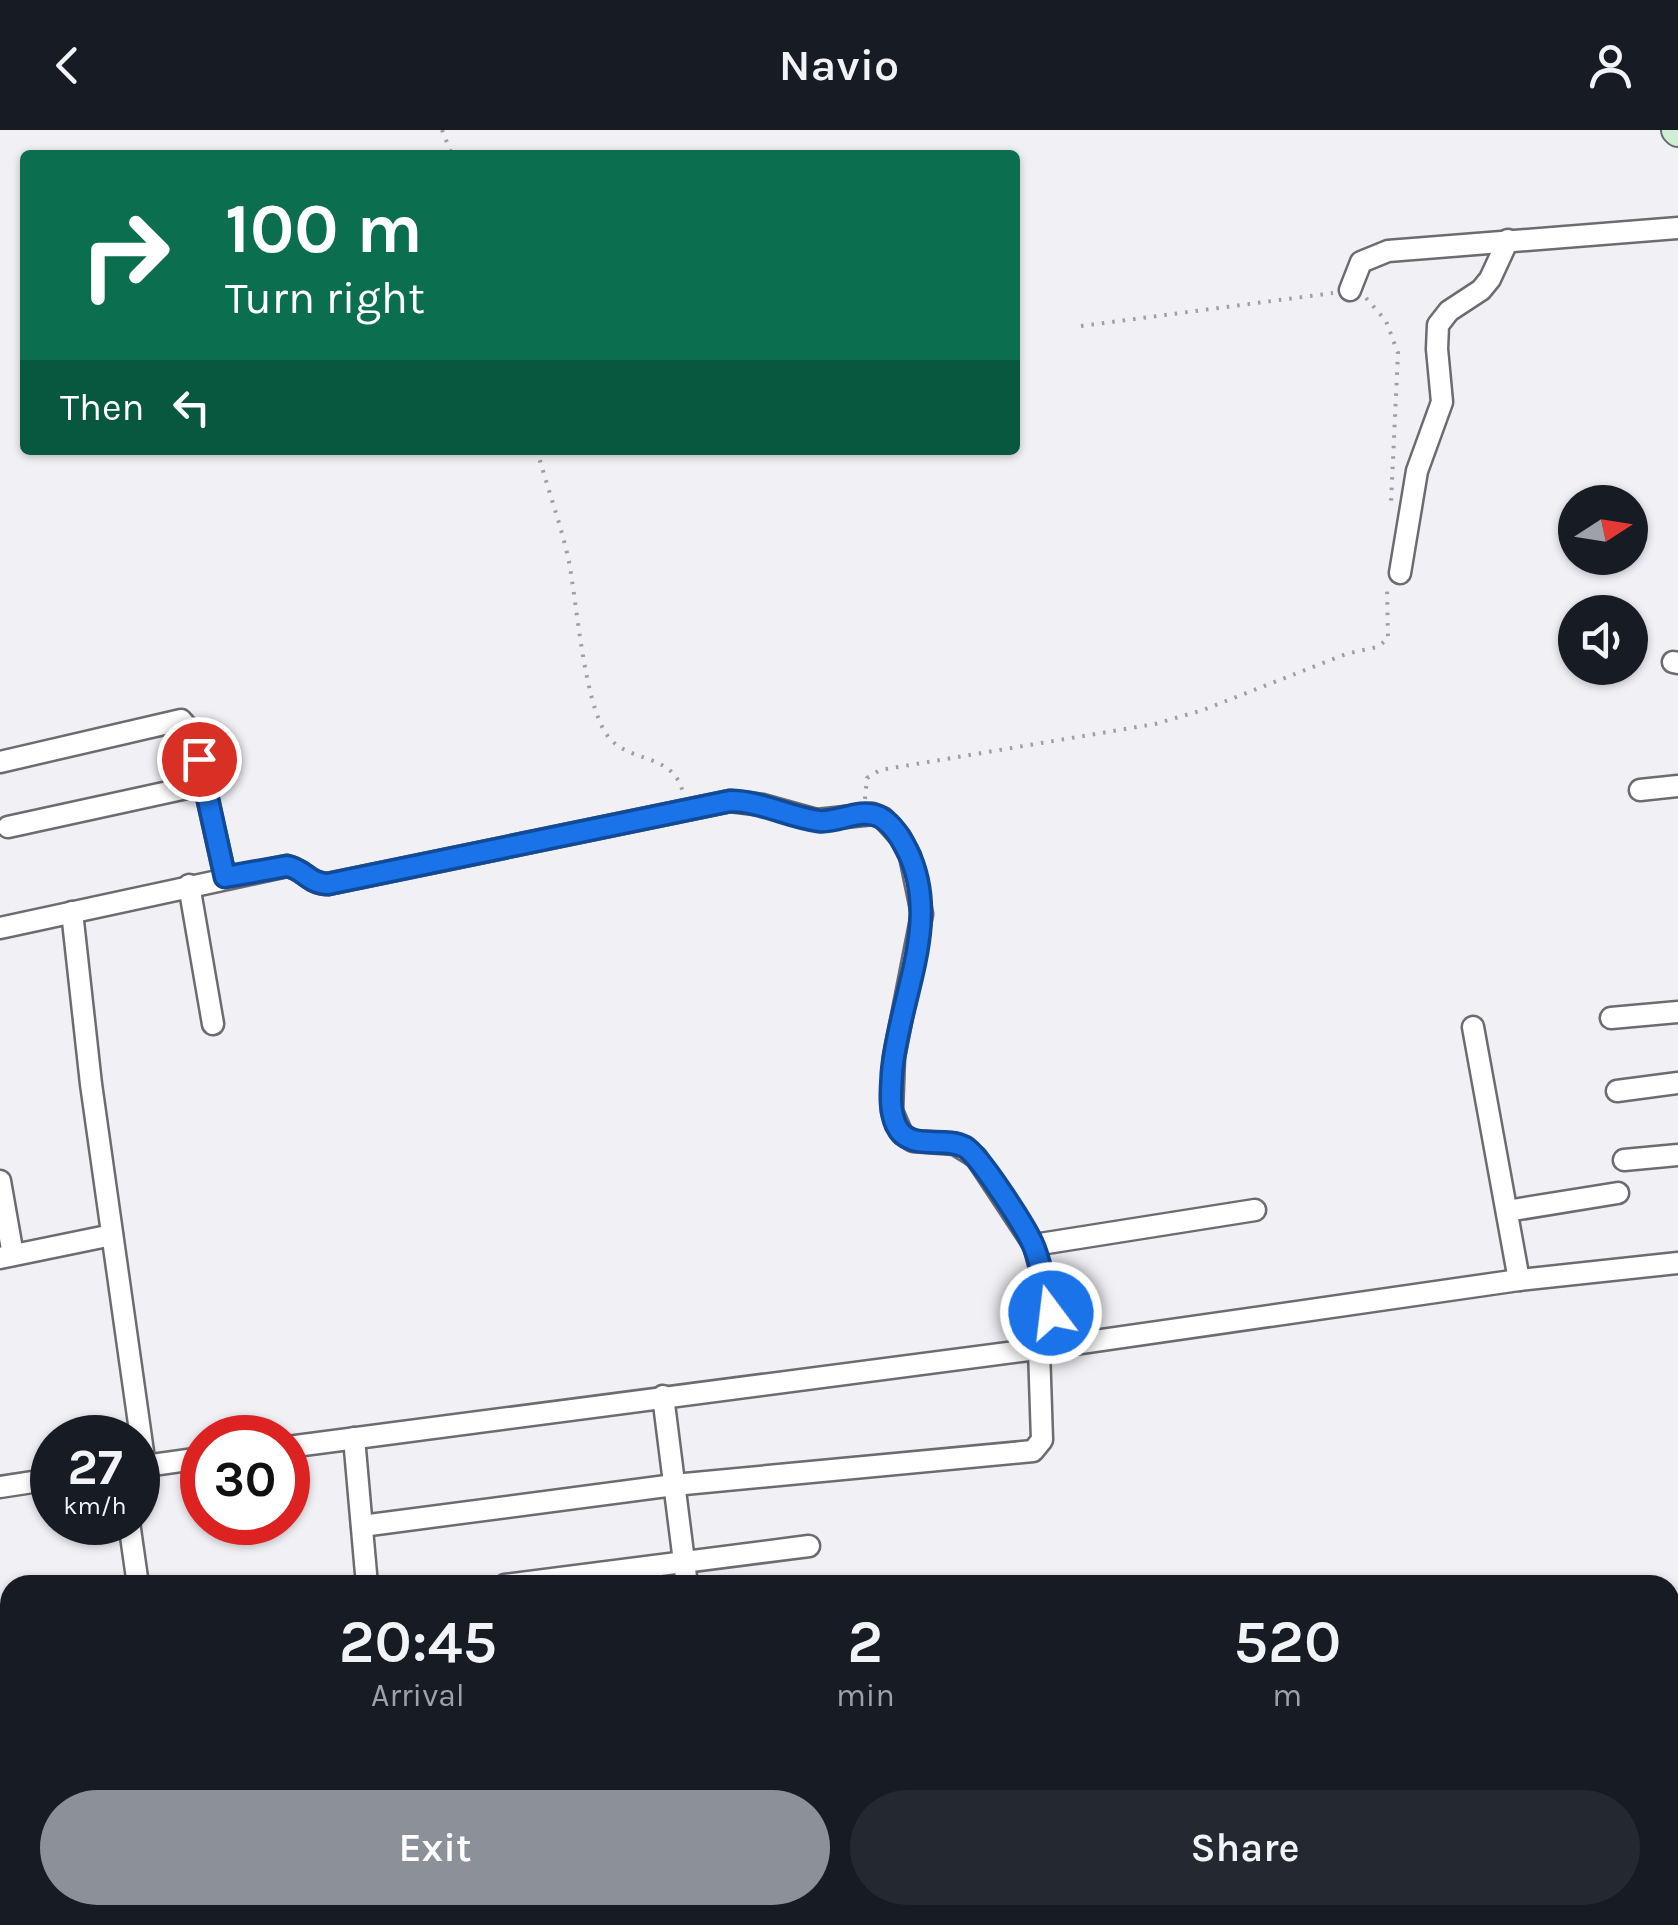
<!DOCTYPE html>
<style>
body{margin:0;font-family:Karla,sans-serif;background:#242831;color:#f1f3f6;height:100vh;display:flex;flex-direction:column;font-size:38px;white-space:nowrap}
*{box-sizing:border-box;margin:0}
p{font-size:32px;color:#9ea1a6}
.icon{flex:none;width:55px;height:55px;fill:none;stroke:currentColor;stroke-width:2;stroke-linecap:round;stroke-linejoin:round}
.map{position:relative;flex:1;overflow:hidden}
.details{position:absolute;left:0px;top:1445px;width:1680px;height:350px;display:flex;flex-direction:column;background:#171b24;border-radius:30px 30px 0 0;box-shadow:0 2px 8px #0004}
.details>*{flex:none}
.hud{position:absolute;left:20px;top:20px;width:1000px;height:305px;border-radius:10px;box-shadow:0 2px 8px #0004;background:#0b6e4f;color:#fff;overflow:hidden}
.needle{width:65px;rotate:78deg}
.controls{position:absolute;left:1558px;top:355px;display:grid;gap:20px}
.controls a{display:grid;place-items:center;width:90px;height:90px;border-radius:50%;background:#171b24;box-shadow:0 2px 8px #0004;font-size:50px}
.speed{position:absolute;left:30px;top:1285px;display:flex;gap:20px;font-size:50px;font-weight:700;text-align:center}
.speed>*{display:grid;place-content:center;width:130px;height:130px;border-radius:50%;background:#171b24;box-shadow:0 2px 8px #0004;line-height:1}
.speed small{font-size:25px;font-weight:400}
.speed .limit{border:15px solid #d22;background:#fff;color:#111}
.pin{position:absolute;display:grid;place-items:center;width:85px;height:85px;color:#fff;margin:-42px;border:5px solid #fff;border-radius:50%;box-shadow:0 2px 10px #0007}
.me{position:absolute;width:110px;margin:-55px;rotate:345deg;stroke-linejoin:round;filter:drop-shadow(0 0 8px #0008)}
.turn{display:flex;align-items:center;gap:35px;height:210px;padding:0 40px;font-size:45px}
.turn .icon{width:130px;height:130px;stroke-width:2.5}
.turn b{display:block;font-size:70px;line-height:85px}
.then{display:flex;align-items:center;height:95px;padding:0 40px;background:#0003;gap:20px;font-size:38px}
.eta{display:flex;justify-content:space-evenly;align-items:center;height:170px;text-align:center}
.eta b{font-size:60px;font-weight:600;line-height:70px}
.cta{display:flex;gap:20px;margin-top:auto;padding:20px 40px}
.cta a{flex:1;height:115px;border-radius:60px;background:#8c9099;color:#fff;font-size:40px;font-weight:600;line-height:115px;text-align:center}
.cta a+a{background:#242831;color:#f1f3f6}
header{display:flex;justify-content:space-between;align-items:center;height:130px;padding:0 40px;background:#171b24;font-size:45px;font-weight:600}
.map>svg:first-child{display:block}
.lines{fill:none;stroke-linecap:round;stroke-linejoin:round}
.street-casing{stroke:#6c6b70;stroke-width:25}
.secondary-casing{stroke:#6c6b70;stroke-width:32}
.path{stroke:#9f9fa3;stroke-width:4;stroke-dasharray:2.5 8;stroke-linecap:butt}
.street{stroke:#fff;stroke-width:20}
.secondary{stroke:#d0eed3;stroke-width:28}
.route-casing{stroke:#114b97;stroke-width:25}
.route{stroke:#1a73e8;stroke-width:18}
</style>
<header><svg class="icon" aria-label="back" viewBox="0 0 24 24"><path d="M15 5l-7 7 7 7"/></svg>Navio<svg class="icon" aria-label="person" viewBox="0 0 24 24"><circle cx="12" cy="8" r="4"/><path d="M4 21q1-7 8-7t8 7"/></svg></header>
<div class="map">
<svg width="1678" height="1795" viewBox="0 0 1678 1795">
<rect width="100%" height="100%" fill="#f0f0f5"/>
<g class="lines">
<defs>
<g id="street">
<path d="M 1350,160 L 1361,132 L 1388,121 L 1678,98"/>
<path d="M 1400,443 L 1417,341 L 1442,272 L 1437,219 L 1438,195 L 1449,181 L 1481,160 L 1490,149 L 1508,110"/>
<path d="M 1673,532 L 1678,533"/>
<path d="M 0,632 L 181,590 L 193,604 L 225,747"/>
<path d="M 1640,660 L 1678,656"/>
<path d="M 8,697 L 205,654"/>
<path d="M 189,755 L 213,894"/>
<path d="M 72,782 L 91,954 L 145,1336"/>
<path d="M 0,798 L 287,736 C 304,739 309,754 328,754 L 730,671 L 763,675 L 817,690 L 873,684 L 883,688 L 900,707 L 910,726 L 922,784 L 894,927 L 892,981 L 902,1004 L 913,1011 L 955,1014 L 976,1027 L 1034,1115 L 1060,1216"/>
<path d="M 1611,888 L 1678,882"/>
<path d="M 1473,897 L 1519,1150"/>
<path d="M 1617,961 L 1678,953"/>
<path d="M 1624,1030 L 1678,1025"/>
<path d="M 0,1051 L 13,1125"/>
<path d="M 1507,1081 L 1618,1063"/>
<path d="M 1034,1115 L 1255,1080"/>
<path d="M 0,1128 L 112,1105"/>
<path d="M 663,1266 L 687,1455"/>
<path d="M 354,1308 L 367,1455"/>
<path d="M 288,1317 L 1060,1216 L 1519,1150 L 1678,1133"/>
<path d="M 138,1337 L 202,1328"/>
<path d="M 0,1357 L 52,1349"/>
<path d="M 129,1392 L 138,1455"/>
<path d="M 362,1396 L 674,1355 L 1033,1321 L 1042,1310 L 1039,1219"/>
<path d="M 505,1455 L 809,1416"/>
<path d="M 0,1517 L 10,1516"/>
<path d="M 0,1625 L 10,1624"/>
<path d="M 0,1712 L 10,1711"/>
<path d="M 181,1785 L 183,1795"/>
<path d="M 375,1785 L 384,1788 L 415,1785"/>
<path d="M 17,1795 L 92,1785"/>
</g>
<path id="secondary" d="M 1676,0 L 1678,2"/>
</defs>
<use href="#street" class="street-casing"/>
<use href="#secondary" class="secondary-casing"/>
<g class="path">
<path d="M 442,0 L 452,25"/>
<path d="M 1366,168 L 1386,191 L 1398,223 L 1391,373"/>
<path d="M 1081,196 L 1333,163"/>
<path d="M 537,320 C 547,357 561,394 569,432 C 577,474 584,573 607,605 C 627,634 673,621 683,663"/>
<path d="M 865,669 L 867,648 L 880,640 L 1155,594 L 1203,580 L 1346,524 L 1377,517 L 1388,509 L 1387,457"/>
</g>
<use href="#street" class="street"/>
<use href="#secondary" class="secondary"/>
</g>
<g class="lines">
<defs>
<path id="route" d="M 199,629 L 225,747 L 287,736 C 304,739 309,754 328,754 L 730,671 C 761,671 788,687 819,691 C 838,693 859,678 878,686 C 891,692 901,708 907,720 C 943,792 898,869 892,943 C 891,961 889,979 896,995 C 909,1023 943,1005 965,1017 C 979,1025 1027,1099 1034,1117 C 1042,1137 1046,1161 1051,1183"/>
</defs>
<use href="#route" class="route-casing"/>
<use href="#route" class="route"/>
</g>
</svg>
<div class="controls">
<a><svg class="needle" viewBox="-14 -14 28 28"><path d="M0-13l5 13h-10z" fill="#e53935"/><path d="M0 13l5-13h-10z" fill="#9ea1a6"/></svg></a>
<a><svg class="icon" aria-label="sound" viewBox="0 0 24 24"><path d="M4 9h4l5-4v14l-5-4H4zM17 9q2 3 0 6"/></svg></a>
</div>
<div class="speed"><div>27<small>km/h</small></div><div class="limit">30</div></div>
<div class="pin" style="left:199px;top:629px;background:#d93025"><svg class="icon" aria-label="arrive" viewBox="0 0 24 24"><path d="M6 21V4h12l-3 4 3 4H6"/></svg></div>
<svg class="me" style="left:1051px;top:1183px" viewBox="-20 -20 40 40"><circle r="17" fill="#1a73e8" stroke="#fff" stroke-width="3"/><path d="M0-11L8 9 0 5-8 9z" fill="#fff"/></svg>
<div class="hud">
<div class="turn"><svg class="icon" aria-label="right" viewBox="0 0 24 24"><path d="M7 20v-9h11M14 6l5 5-5 5"/></svg><div><b>100 m</b>Turn right</div></div>
<div class="then">Then<svg class="icon" aria-label="left" viewBox="0 0 24 24"><path d="M17 20v-9H6M10 6l-5 5 5 5"/></svg></div>
</div>
<section class="details">
<div class="eta">
<div><b>20:45</b><p>Arrival</p></div>
<div><b>2</b><p>min</p></div>
<div><b>520</b><p>m</p></div>
</div>
<div class="cta"><a>Exit</a><a>Share</a></div>
</section>
</div>
